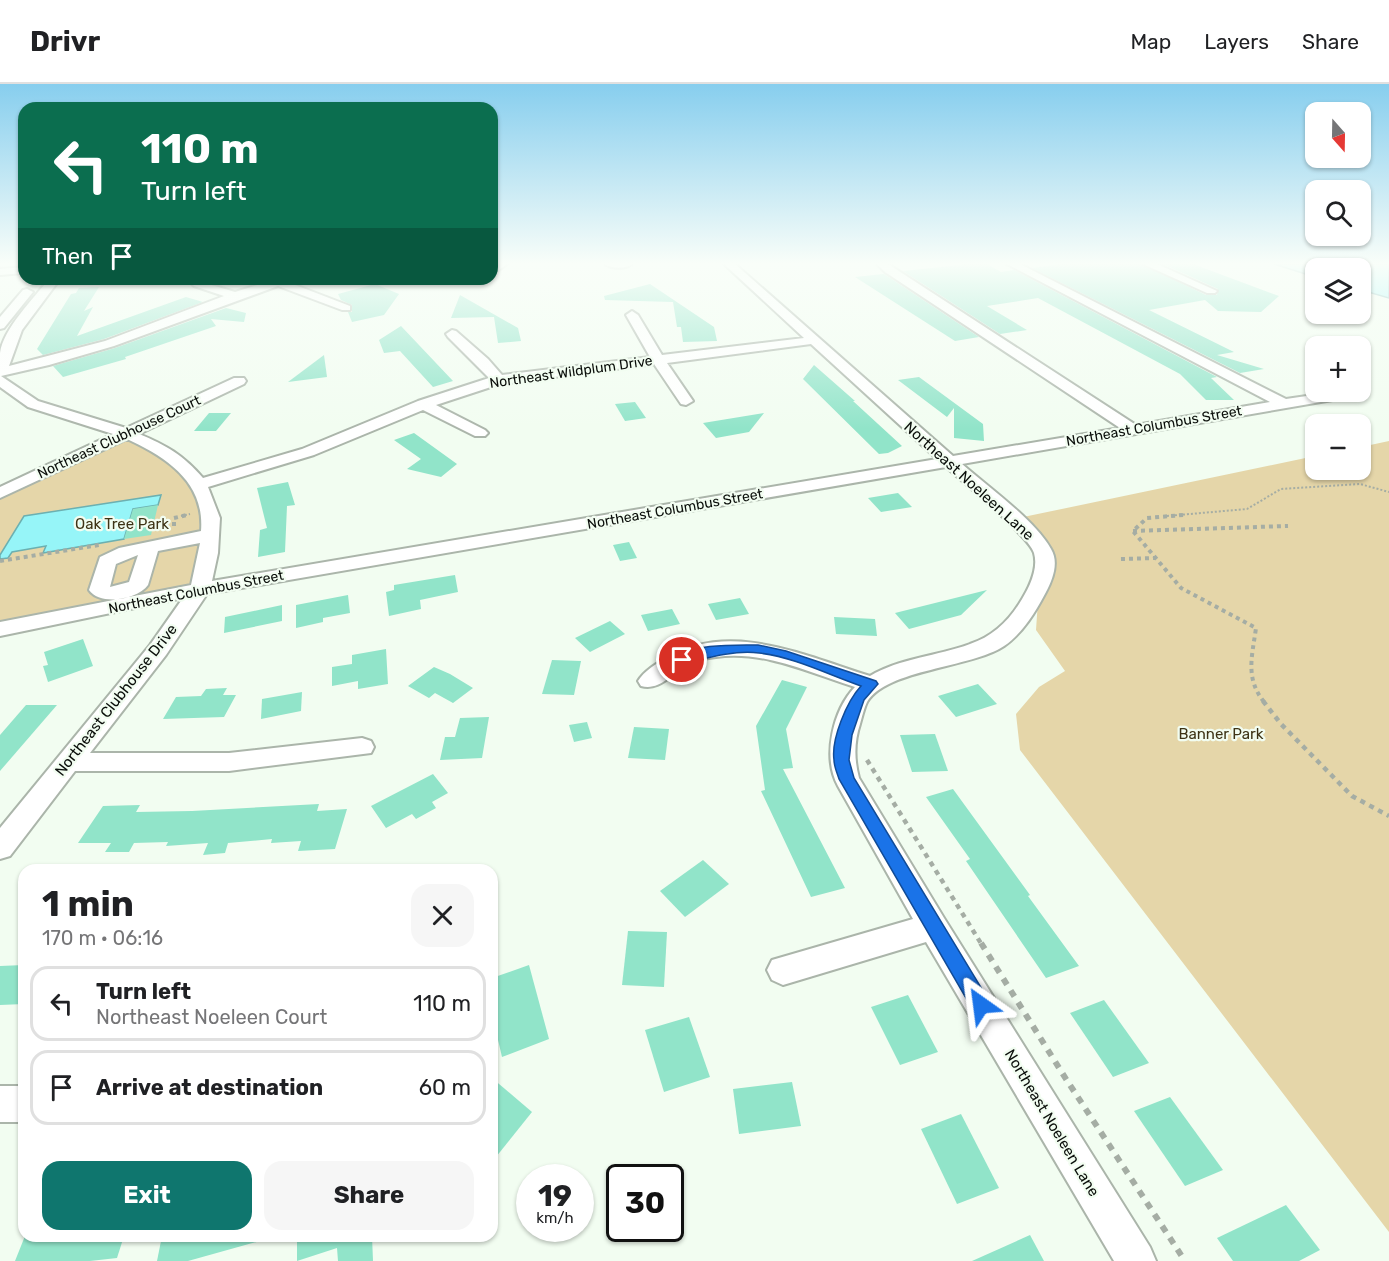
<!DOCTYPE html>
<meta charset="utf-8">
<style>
body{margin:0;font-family:Rubik,sans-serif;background:#f6f6f6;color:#202124;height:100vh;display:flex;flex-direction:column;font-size:22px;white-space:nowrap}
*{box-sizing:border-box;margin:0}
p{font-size:20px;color:#757577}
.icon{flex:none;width:33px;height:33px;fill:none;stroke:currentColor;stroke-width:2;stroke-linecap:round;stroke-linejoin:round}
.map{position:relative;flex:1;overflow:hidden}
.panel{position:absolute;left:18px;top:780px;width:480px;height:378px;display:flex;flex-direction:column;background:#fff;border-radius:18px;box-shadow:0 2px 4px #0004}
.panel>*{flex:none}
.guide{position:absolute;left:18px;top:18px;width:480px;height:183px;border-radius:18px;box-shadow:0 2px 4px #0004;background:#0b6e4f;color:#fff;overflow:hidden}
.needle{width:39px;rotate:160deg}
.tools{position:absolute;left:1305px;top:18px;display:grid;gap:12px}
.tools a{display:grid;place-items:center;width:66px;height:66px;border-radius:12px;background:#fff;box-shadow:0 2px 4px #0004;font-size:30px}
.speed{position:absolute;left:516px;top:1080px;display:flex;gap:12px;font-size:30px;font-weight:700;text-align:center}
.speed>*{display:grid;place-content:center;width:78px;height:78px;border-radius:50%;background:#fff;box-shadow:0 2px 4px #0004;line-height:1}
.speed small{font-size:15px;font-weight:400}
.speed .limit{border:3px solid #111;border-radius:9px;background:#fff;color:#111}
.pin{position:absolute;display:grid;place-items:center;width:51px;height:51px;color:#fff;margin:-26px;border:3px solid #fff;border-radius:50%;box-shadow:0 2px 6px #0007}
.me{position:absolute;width:66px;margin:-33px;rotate:329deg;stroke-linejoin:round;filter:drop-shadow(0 0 4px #0008)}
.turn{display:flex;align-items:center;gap:21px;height:126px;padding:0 24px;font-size:27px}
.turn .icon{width:78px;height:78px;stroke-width:2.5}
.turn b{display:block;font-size:42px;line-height:51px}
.then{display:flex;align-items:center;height:57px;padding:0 24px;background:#0003;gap:12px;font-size:22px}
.round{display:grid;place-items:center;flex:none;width:63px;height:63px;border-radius:18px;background:#f6f6f6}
.head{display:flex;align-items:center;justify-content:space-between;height:102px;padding:0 24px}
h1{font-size:36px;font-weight:700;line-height:45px}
.primary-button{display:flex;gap:12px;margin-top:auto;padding:12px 24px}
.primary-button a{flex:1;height:69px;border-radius:18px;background:#0f766e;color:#fff;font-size:24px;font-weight:700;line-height:69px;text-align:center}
.primary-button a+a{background:#f6f6f6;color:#202124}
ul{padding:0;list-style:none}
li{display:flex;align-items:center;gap:18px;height:75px;margin:0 12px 9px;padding:0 12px;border:3px solid #e0e0e0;border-radius:18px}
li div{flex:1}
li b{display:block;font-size:22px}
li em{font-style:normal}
header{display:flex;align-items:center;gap:36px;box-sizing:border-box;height:84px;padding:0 30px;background:#fff;border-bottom:2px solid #e0e0e0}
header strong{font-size:28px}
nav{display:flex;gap:33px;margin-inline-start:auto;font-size:21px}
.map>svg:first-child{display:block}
.green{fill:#e5d6a9}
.water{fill:#96f5f8;stroke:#6cb0b1;stroke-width:1.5}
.building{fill:#91e4c9}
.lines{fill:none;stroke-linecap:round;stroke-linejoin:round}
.minor-casing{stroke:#abb5aa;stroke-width:4}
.path-far3{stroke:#a5ada4;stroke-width:2;stroke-dasharray:2 2;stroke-linecap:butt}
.path-far2{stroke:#a5ada4;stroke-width:4;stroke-dasharray:4 4;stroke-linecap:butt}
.path-far1{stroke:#a5ada4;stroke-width:4.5;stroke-dasharray:5 5;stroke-linecap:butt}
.path{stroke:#a5ada4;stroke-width:6;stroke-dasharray:7 7;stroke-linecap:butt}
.minor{fill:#fff;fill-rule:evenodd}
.route{fill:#1a73e8;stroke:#114b97;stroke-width:1.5}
.labels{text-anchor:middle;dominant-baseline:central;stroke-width:4.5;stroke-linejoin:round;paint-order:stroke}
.far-street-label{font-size:14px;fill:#0a0e0a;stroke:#f2fdf1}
.street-label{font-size:15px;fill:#0a0e0a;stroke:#f2fdf1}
.park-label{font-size:15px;fill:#3d3315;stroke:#f2fdf1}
</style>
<header>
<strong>Drivr</strong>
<nav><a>Map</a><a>Layers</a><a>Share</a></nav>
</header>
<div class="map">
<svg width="1389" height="1177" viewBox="0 0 1389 1177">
<rect width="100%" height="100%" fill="#f2fdf1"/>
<g class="green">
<path d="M 131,357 L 168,374 L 189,396 L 201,422 L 197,491 L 187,503 L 0,541 L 0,412 L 114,359 Z"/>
<path d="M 1389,357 L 1389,1148 L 1020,666 L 1016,630 L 1039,603 L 1065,587 L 1036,546 L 1039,502 L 1045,486 L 1014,435 L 1315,372 L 1316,386 L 1360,386 L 1361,363 Z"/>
</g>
<g class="water">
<path d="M 1274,180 L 1389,180 L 1389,214 L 1361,206 L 1360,184 L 1316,184 L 1315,193 Z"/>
<path d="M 161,411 L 158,421 L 133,425 L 124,455 L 43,469 L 46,462 L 12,468 L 8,474 L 0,475 L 0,471 L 24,432 Z"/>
</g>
<g class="building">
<path d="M 969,180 L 987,180 L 1001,188 L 1014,186 L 1217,293 L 1211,294 L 1234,316 L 1206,316 L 1180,290 L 1038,214 L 987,222 L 1027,246 L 1000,250 L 903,187 Z"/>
<path d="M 1063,180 L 1141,180 L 1206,211 L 1217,211 L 1218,205 L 1163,180 L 1193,180 L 1279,212 L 1261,228 L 1218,227 L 1205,216 L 1149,226 L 1234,268 L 1217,271 L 1264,285 L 1240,289 L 1032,184 Z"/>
<path d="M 883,190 L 884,190 L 979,253 L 955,257 L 855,193 Z"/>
<path d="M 375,200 L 399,210 L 384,231 L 352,238 L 348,228 L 352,228 L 352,221 L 341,216 L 338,210 Z"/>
<path d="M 650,200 L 714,243 L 717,257 L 683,258 L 681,243 L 677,243 L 673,218 L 605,216 L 604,212 Z"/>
<path d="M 99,203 L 84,227 L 93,223 L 77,252 L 186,213 L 203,218 L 104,255 L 43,271 L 37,265 L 71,210 L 76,209 L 79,204 Z"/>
<path d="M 460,211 L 518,244 L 521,257 L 498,259 L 494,233 L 451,234 Z"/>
<path d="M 226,224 L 246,229 L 244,238 L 211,235 L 216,242 L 125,273 L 126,275 L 63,293 L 53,282 L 115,264 Z"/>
<path d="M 401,242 L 453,297 L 433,303 L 400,267 L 384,269 L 379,256 Z"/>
<path d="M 324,271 L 327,293 L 288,298 Z"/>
<path d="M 814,281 L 855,317 L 853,317 L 902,362 L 888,369 L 879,370 L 803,295 Z"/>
<path d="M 919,293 L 983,340 L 984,357 L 954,354 L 954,324 L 947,333 L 898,296 Z"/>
<path d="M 635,318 L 646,334 L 625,337 L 615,320 Z"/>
<path d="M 209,329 L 231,329 L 216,347 L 194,347 Z"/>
<path d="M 764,329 L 749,348 L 716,354 L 703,339 Z"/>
<path d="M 414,349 L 457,380 L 441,393 L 407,385 L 421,375 L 394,356 Z"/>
<path d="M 288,398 L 295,421 L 287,422 L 285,468 L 258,473 L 260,446 L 267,444 L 257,404 Z"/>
<path d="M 898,409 L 912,423 L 881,428 L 868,414 Z"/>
<path d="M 158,421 L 151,451 L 124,455 L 133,425 Z"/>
<path d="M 629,458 L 637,474 L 620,477 L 613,461 Z"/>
<path d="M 455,491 L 458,508 L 420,516 L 421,525 L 389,532 L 386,508 L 394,506 L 394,501 Z"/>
<path d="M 987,506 L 961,531 L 909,545 L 895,529 Z"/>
<path d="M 348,511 L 350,529 L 323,534 L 323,538 L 296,544 L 296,521 Z"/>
<path d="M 740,514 L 749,530 L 716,536 L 708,520 Z"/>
<path d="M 282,521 L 282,537 L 224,549 L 225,533 Z"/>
<path d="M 672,525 L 680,540 L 648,547 L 641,531 Z"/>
<path d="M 834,533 L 875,535 L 877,552 L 836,550 Z"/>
<path d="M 610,537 L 625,550 L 590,568 L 575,554 Z"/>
<path d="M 83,555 L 93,582 L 48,598 L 43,582 L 48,581 L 44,568 Z"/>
<path d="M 386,565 L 388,600 L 358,605 L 358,597 L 332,602 L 332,583 L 352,580 L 352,571 Z"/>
<path d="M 552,576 L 581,577 L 574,611 L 542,610 Z"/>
<path d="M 434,583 L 450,590 L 473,604 L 453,619 L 435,609 L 429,614 L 408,602 Z"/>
<path d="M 782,596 L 807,603 L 786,645 L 793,684 L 783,685 L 845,804 L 811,813 L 761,707 L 765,706 L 756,642 Z"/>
<path d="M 978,600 L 997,620 L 956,633 L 938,612 Z"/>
<path d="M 227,604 L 223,611 L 236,611 L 224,633 L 163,635 L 176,613 L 201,612 L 206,605 Z"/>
<path d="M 302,608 L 301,627 L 261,635 L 262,615 Z"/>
<path d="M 26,621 L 57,621 L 0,687 L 0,651 Z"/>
<path d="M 489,633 L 482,674 L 440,676 L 445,653 L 455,653 L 460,634 Z"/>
<path d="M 587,638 L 592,654 L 574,658 L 569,641 Z"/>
<path d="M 634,643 L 669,645 L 665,676 L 628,674 Z"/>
<path d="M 935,650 L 948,687 L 912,688 L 900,651 Z"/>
<path d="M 433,690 L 448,709 L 432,718 L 436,724 L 416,735 L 412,730 L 386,744 L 371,722 Z"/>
<path d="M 953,705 L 1030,811 L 1028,812 L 1079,882 L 1046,894 L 966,777 L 970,775 L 926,713 Z"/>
<path d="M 319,720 L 317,727 L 347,725 L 335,765 L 298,767 L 301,757 L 271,759 L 272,755 L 228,759 L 225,769 L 203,771 L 208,759 L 166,762 L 168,758 L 134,759 L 129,768 L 105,768 L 111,759 L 78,759 L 103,722 L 140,721 L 136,728 L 192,727 Z"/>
<path d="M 703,776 L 729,800 L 685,833 L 660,807 Z"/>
<path d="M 628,847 L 667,848 L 664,903 L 622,901 Z"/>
<path d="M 24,881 L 24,920 L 0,921 L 0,882 Z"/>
<path d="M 529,881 L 549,955 L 502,973 L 492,930 L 492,894 Z"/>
<path d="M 908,911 L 938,968 L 900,981 L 871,923 Z"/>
<path d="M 1104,916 L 1149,979 L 1113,993 L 1070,929 Z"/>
<path d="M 689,933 L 710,993 L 664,1008 L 645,946 Z"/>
<path d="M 492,994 L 532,1028 L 492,1078 Z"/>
<path d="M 792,998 L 801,1042 L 739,1050 L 733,1005 Z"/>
<path d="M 1170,1013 L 1223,1086 L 1185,1102 L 1134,1027 Z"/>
<path d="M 961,1030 L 999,1104 L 957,1120 L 921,1045 Z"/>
<path d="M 1286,1121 L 1320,1166 L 1299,1177 L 1233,1177 L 1217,1154 Z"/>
<path d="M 1030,1151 L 1044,1177 L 972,1177 Z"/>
<path d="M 25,1152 L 124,1152 L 117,1174 L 90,1177 L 15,1177 Z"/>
<path d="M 162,1152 L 259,1152 L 260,1157 L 188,1177 L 157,1177 Z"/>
<path d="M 297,1152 L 372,1152 L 373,1177 L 338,1177 L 337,1164 L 297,1177 Z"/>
</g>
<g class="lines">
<defs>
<g id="minor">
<path d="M 495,180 L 507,180 L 492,191 L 492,183 Z"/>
<path d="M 605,180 L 632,180 C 626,185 611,185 605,180 Z"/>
<path d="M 724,180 L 735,180 L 953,372 L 1120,344 L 885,188 L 877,180 L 888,180 L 1136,341 L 1270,318 L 1007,180 L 1020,180 L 1286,315 L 1334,308 L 1357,309 L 1350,313 L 962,380 C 988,403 1035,436 1051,465 C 1059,478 1053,495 1046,508 C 1036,527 1023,549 1004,562 C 971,584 887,585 867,618 C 864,624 862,633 860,640 C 854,658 854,675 859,694 L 944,834 L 1150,1163 L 1156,1177 L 1114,1177 L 926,858 L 783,901 L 772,896 L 767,886 L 772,876 L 913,835 L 838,702 C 822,673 833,626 855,603 C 810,589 764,566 716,573 C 705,574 694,577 685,583 C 670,591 659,607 641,602 L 638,597 C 644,587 656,580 666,574 C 731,536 805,572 870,592 C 900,574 938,572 970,560 C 991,553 1007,539 1019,520 C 1028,506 1039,486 1034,469 C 1029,452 963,398 946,383 L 207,510 L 166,571 L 90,669 L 229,669 L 362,654 L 371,657 L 374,663 L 371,669 L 229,687 L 75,687 L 10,772 L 0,775 L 0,744 L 150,561 L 183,514 L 0,552 L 0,538 L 191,501 L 200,459 L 158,467 L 148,501 C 137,516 100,522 89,506 L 100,473 L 119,464 L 201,447 C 205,398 166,373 127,355 L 0,414 L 0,403 L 113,350 L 28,323 L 0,303 C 0,292 0,280 0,269 C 3,245 34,214 49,195 L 60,195 L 22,246 L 9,282 L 105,257 L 224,212 L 194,202 L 192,200 L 198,197 L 235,208 L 277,195 L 296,195 L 290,199 L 350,222 L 350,226 L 342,226 L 278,202 L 114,262 L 49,281 L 1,292 L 38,317 L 126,344 L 234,294 L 244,294 L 246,297 L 244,300 L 139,350 C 166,361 183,371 203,394 L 302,365 L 418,317 L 489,294 L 448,253 L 446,250 L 452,246 L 456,247 L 488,275 L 502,291 L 650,273 L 626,231 L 632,227 L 638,231 L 662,271 L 804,254 ZM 811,260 L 937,375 L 212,497 L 218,469 L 220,434 L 208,403 L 314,371 L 423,326 L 475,352 L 485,352 L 488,349 L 485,346 L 436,321 L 500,300 L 654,280 L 681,320 L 686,321 L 693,317 L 667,279 ZM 138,471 L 129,498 L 110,503 L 116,480 Z"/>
<path d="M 1143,180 L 1157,180 L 1217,207 L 1215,209 L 1207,209 Z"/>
<path d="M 24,183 L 24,189 L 0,191 L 0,185 Z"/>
<path d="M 27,205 L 33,208 L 4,244 L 0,245 L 0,233 L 23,206 Z"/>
<rect x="0" y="1002" width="24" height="36"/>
</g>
</defs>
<use href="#minor" class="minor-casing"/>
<g class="path-far3">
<path d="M 181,432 L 190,430"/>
<path d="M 1167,432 L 1247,425 L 1281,405 L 1360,400 L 1389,408"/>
</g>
<g class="path-far2">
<path d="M 1183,431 L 1147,434 L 1133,447 L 1181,504 L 1256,544 C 1252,573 1245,594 1264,618"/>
<path d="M 174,442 L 174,434 L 187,431"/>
<path d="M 1133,447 L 1288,442"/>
<path d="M 1121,475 L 1155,474"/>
<path d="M 0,477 L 99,461"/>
</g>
<g class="path-far1">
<path d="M 1263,617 L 1281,640 L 1352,712 L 1389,732"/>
<path d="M 867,676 L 982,861"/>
</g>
<path class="path" d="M 981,859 L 1066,995 L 1185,1177"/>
<use href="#minor" class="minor"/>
</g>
<linearGradient id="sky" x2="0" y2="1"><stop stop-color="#87ceee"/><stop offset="0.52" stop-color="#f9fef9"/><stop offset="1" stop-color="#f9fef9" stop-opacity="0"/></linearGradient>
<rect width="1389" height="345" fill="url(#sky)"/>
<path class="route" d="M 758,561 L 786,567 L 876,597 L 878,600 L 864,616 L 852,651 L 849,676 L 854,694 L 988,915 L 991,921 L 988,928 L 981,931 L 974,928 L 839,695 C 837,689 834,682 834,676 C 831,655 847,617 861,602 C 829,591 794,573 759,569 C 733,566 707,574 682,580 L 675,576 C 689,559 737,561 758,561 Z"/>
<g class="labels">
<g class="far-street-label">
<text transform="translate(571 288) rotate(-8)">Northeast Wildplum Drive</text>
<text transform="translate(1154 342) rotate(-10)">Northeast Columbus Street</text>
<text transform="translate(119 353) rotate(-25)">Northeast Clubhouse Court</text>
<text transform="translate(675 425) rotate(-10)">Northeast Columbus Street</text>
<text transform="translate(196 508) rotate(-11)">Northeast Columbus Street</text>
</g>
<g class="street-label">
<text transform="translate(969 397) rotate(42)">Northeast Noeleen Lane</text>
<text transform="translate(116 616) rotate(-52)">Northeast Clubhouse Drive</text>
<text transform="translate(1052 1039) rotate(59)">Northeast Noeleen Lane</text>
</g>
<g class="park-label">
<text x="122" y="440">Oak Tree Park</text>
<text x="1221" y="650">Banner Park</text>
</g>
</g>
</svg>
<div class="tools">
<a><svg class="needle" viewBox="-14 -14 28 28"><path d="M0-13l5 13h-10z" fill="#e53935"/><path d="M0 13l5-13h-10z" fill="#757577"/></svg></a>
<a><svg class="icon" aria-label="search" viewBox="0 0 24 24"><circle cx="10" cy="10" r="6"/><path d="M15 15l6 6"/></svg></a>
<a><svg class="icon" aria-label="layers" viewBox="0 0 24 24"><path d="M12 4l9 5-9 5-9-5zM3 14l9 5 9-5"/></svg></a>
<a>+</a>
<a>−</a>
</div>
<div class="speed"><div>19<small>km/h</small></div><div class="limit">30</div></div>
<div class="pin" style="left:682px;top:576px;background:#d93025"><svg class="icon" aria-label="arrive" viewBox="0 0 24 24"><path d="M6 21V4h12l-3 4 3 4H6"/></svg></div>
<svg class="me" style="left:981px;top:921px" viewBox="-20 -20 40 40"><path d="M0-17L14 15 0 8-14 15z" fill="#1a73e8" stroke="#fff" stroke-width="4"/></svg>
<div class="guide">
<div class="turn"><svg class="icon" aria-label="left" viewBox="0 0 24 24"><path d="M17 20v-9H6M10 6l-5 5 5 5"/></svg><div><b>110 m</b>Turn left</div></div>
<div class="then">Then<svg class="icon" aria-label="arrive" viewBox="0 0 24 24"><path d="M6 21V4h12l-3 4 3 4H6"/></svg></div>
</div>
<section class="panel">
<div class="head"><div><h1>1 min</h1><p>170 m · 06:16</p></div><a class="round"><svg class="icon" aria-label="close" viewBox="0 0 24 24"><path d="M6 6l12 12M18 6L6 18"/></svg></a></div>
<ul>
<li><svg class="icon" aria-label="left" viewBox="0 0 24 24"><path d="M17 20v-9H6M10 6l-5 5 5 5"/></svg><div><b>Turn left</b><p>Northeast Noeleen Court</p></div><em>110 m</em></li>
<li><svg class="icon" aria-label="arrive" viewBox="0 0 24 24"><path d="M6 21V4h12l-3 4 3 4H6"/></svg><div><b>Arrive at destination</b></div><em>60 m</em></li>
</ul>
<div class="primary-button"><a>Exit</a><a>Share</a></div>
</section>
</div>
